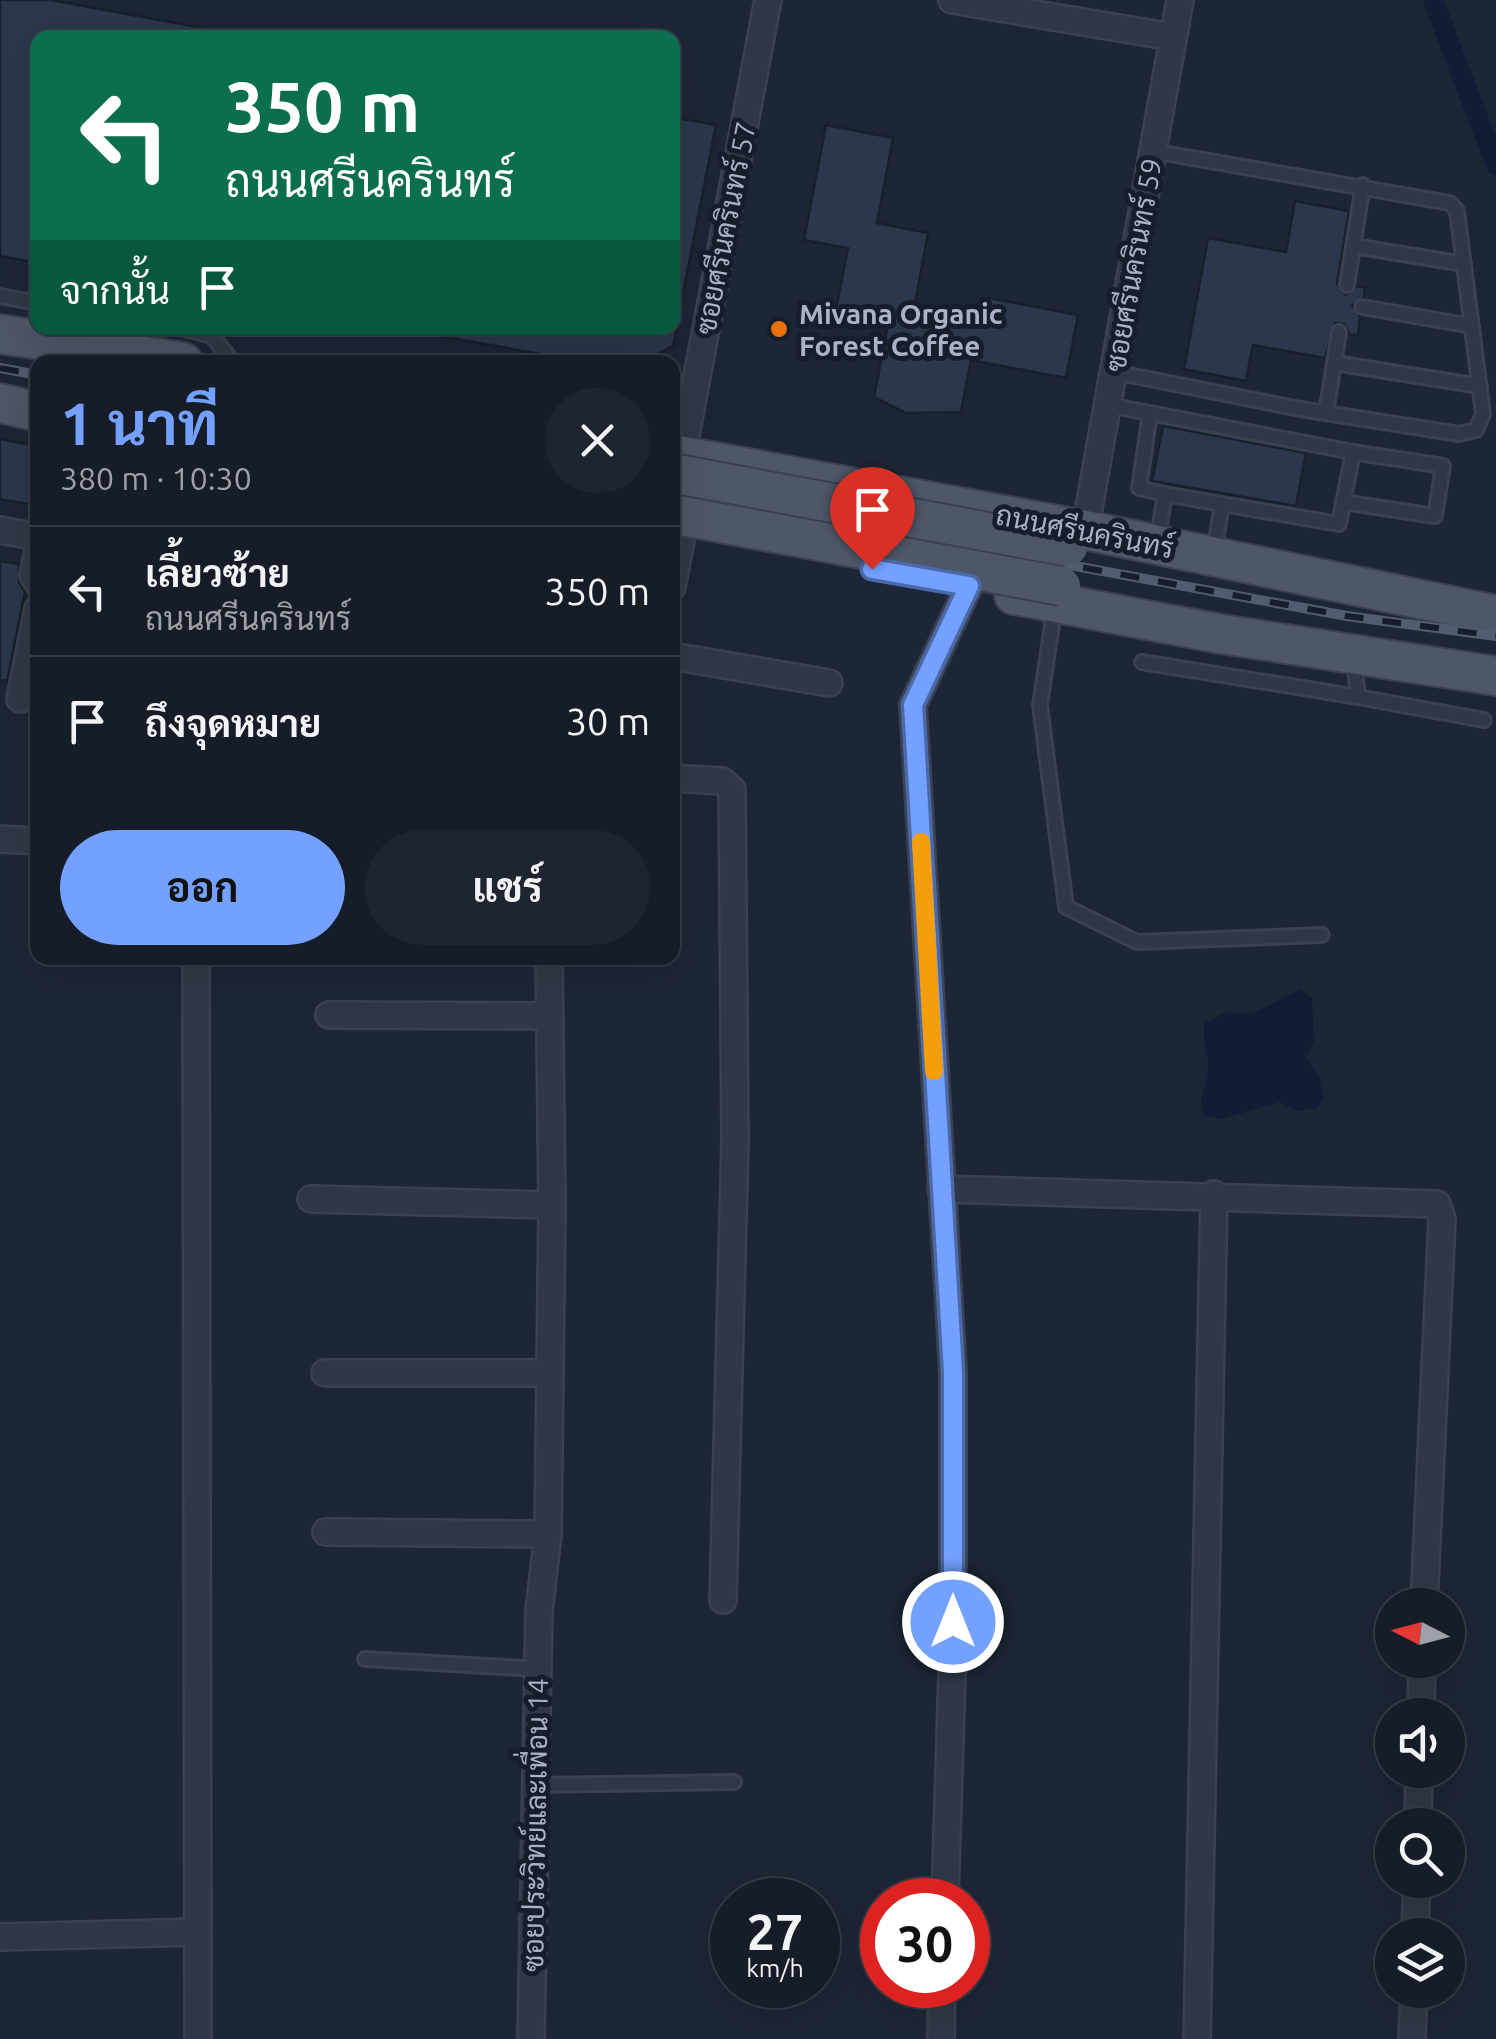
<!DOCTYPE html>
<html lang="th">
<meta charset="utf-8">
<style>
body{margin:0;font-family:Ubuntu,Sarabun,sans-serif;background:#1f2530;color:#f1f3f6;height:100vh;display:flex;flex-direction:column;font-size:38px;white-space:nowrap}
*{box-sizing:border-box;margin:0}
p{font-size:32px;color:#9ea1a8}
.icon{flex:none;width:55px;height:55px;fill:none;stroke:currentColor;stroke-width:2;stroke-linecap:round;stroke-linejoin:round}
.map{position:relative;flex:1;overflow:hidden}
.panel{position:absolute;left:30px;top:355px;width:650px;height:610px;display:flex;flex-direction:column;background:#161c28;border-radius:20px;box-shadow:0 10px 40px #0002,0 0 0 2px #353a45}
.panel>*{flex:none}
.guide{position:absolute;left:30px;top:30px;width:650px;height:305px;border-radius:20px;box-shadow:0 10px 40px #0002,0 0 0 2px #353a45;background:#0b6e4f;color:#fff;overflow:hidden}
.needle{width:65px;rotate:276deg}
.tools{position:absolute;left:1375px;top:1588px;display:grid;gap:20px}
.tools a{display:grid;place-items:center;width:90px;height:90px;border-radius:50%;background:#161c28;box-shadow:0 10px 40px #0002,0 0 0 2px #353a45;font-size:50px}
.speed{position:absolute;left:710px;top:1878px;display:flex;gap:20px;font-size:50px;font-weight:700;text-align:center}
.speed>*{display:grid;place-content:center;width:130px;height:130px;border-radius:50%;background:#161c28;box-shadow:0 10px 40px #0002,0 0 0 2px #353a45;line-height:1}
.speed small{font-size:25px;font-weight:400}
.speed .limit{border:15px solid #d22;background:#fff;color:#111}
.pin{position:absolute;display:grid;place-items:center;width:85px;height:85px;color:#fff;margin:-102px -42px;border-radius:50% 50% 50% 0;rotate:-45deg;box-shadow:0 0 10px #0007}
.pin .icon{rotate:45deg}
.me{position:absolute;width:110px;margin:-55px;rotate:0deg;stroke-linejoin:round;filter:drop-shadow(0 0 8px #0008)}
.turn{display:flex;align-items:center;gap:35px;height:210px;padding:0 30px;font-size:45px}
.turn .icon{width:130px;height:130px;stroke-width:2.5}
.turn b{display:block;font-size:70px;line-height:85px}
.then{display:flex;align-items:center;height:95px;padding:0 30px;background:#0003;gap:20px;font-size:38px}
.round{display:grid;place-items:center;flex:none;width:105px;height:105px;border-radius:52px;background:#1f2530}
.summary{display:flex;align-items:center;justify-content:space-between;height:170px;padding:0 30px}
h1{font-size:60px;font-weight:700;line-height:75px;color:#74a1ff}
.cta{display:flex;gap:20px;margin-top:auto;padding:20px 30px}
.cta a{flex:1;height:115px;border-radius:60px;background:#74a1ff;color:#111;font-size:40px;font-weight:700;line-height:115px;text-align:center}
.cta a+a{background:#1f2530;color:#f1f3f6}
ul{padding:0;list-style:none}
li{display:flex;align-items:center;gap:30px;height:130px;padding:0 30px;border-top:2px solid #353a45}
li div{flex:1}
li b{display:block;font-size:38px}
li em{font-style:normal}
.map>svg:first-child{display:block}
.water{fill:#111d34}
.lines{fill:none;stroke-linecap:round;stroke-linejoin:round}
.canal{stroke:#111d34;stroke-width:20}
.building{fill:#2b374b;stroke:#18202d;stroke-width:2.5}
.service-casing{stroke:#3a4150;stroke-width:18}
.minor-casing{stroke:#3a4150;stroke-width:30}
.primary-casing{stroke:#3a4150;stroke-width:42}
.service{stroke:#303847;stroke-width:12}
.minor{stroke:#303847;stroke-width:25}
.primary{stroke:#4e5767;stroke-width:38}
.rail-casing{stroke:#525c6f;stroke-width:10}
.rail{stroke:#161e2b;stroke-width:6;stroke-dasharray:19;stroke-linecap:butt}
.primary-bridge-casing{stroke:#3a4150;stroke-width:42;stroke-linecap:butt}
.primary-bridge{stroke:#4e5767;stroke-width:38}
.route-casing{stroke:#4b69a6;stroke-width:25}
.route{stroke:#74a1ff;stroke-width:18}
.slow{stroke:#f59e0b;stroke-width:18}
.food-dot{fill:#e8710a;stroke:#161e2b;stroke-width:4}
.labels{text-anchor:middle;dominant-baseline:central;stroke-width:10;stroke-linejoin:round;paint-order:stroke}
.street-label{font-size:28px;fill:#aab2c5;stroke:#161e2b}
.poi-label{font-size:28px;font-weight:bold;fill:#aab2c5;stroke:#161e2b;text-anchor:start}
</style>
<div class="map">
<svg width="1496" height="2039" viewBox="0 0 1496 2039">
<rect width="100%" height="100%" fill="#1d2636"/>
<path class="water" d="M 1300,989 L 1312,998 L 1314,1041 L 1307,1058 L 1320,1078 L 1324,1097 L 1316,1109 L 1297,1111 L 1280,1102 L 1222,1119 L 1204,1115 C 1196,1096 1209,1083 1208,1065 C 1208,1050 1201,1039 1205,1023 L 1225,1012 C 1255,1021 1273,1001 1300,989 Z"/>
<g class="lines">
<path class="canal" d="M 1433,0 L 1496,165"/>
</g>
<g class="building">
<path d="M 0,0 L 51,0 L 208,29 L 207,38 L 38,38 L 38,263 L 0,256 Z"/>
<path d="M 672,117 L 716,125 L 680,309 L 672,309 Z"/>
<path d="M 826,125 L 893,138 L 877,223 L 928,233 L 914,309 L 985,322 L 989,298 L 1078,315 L 1066,378 L 971,360 L 961,412 L 906,413 L 874,397 L 888,324 L 835,314 L 848,248 L 804,240 Z"/>
<path d="M 1295,201 L 1349,211 L 1337,284 L 1346,295 L 1357,286 L 1365,288 L 1364,297 L 1352,306 L 1360,317 L 1358,335 L 1349,334 L 1344,324 L 1335,323 L 1325,358 L 1253,345 L 1246,381 L 1184,369 L 1208,238 L 1286,252 Z"/>
<path d="M 440,328 L 677,328 L 673,346 L 642,362 L 586,362 L 439,336 Z"/>
<path d="M 1163,426 L 1306,453 L 1296,506 L 1152,481 Z"/>
<path d="M 0,439 L 38,446 L 38,506 L 0,499 Z"/>
<path d="M 0,561 L 19,564 L 19,582 L 25,592 L 7,681 L 0,680 Z"/>
</g>
<g class="lines">
<defs>
<g id="service">
<path d="M 1353,246 L 1464,264"/>
<path d="M 1347,285 L 1363,185"/>
<path d="M 0,296 L 38,303"/>
<path d="M 1362,307 L 1472,326"/>
<path d="M 181,328 L 212,336 L 233,362"/>
<path d="M 1334,363 L 1480,386"/>
<path d="M 1114,372 L 1300,409 L 1459,434 L 1476,430 L 1483,414 L 1457,211 L 1450,203 L 1152,151"/>
<path d="M 1108,405 L 1353,452 L 1339,524 L 1222,504 L 1214,553"/>
<path d="M 1150,413 L 1139,488 L 1165,494 L 1157,543"/>
<path d="M 1326,413 L 1339,332"/>
<path d="M 1165,494 L 1222,504"/>
<path d="M 1343,502 L 1435,516 L 1443,466 L 1353,452"/>
<path d="M 1055,605 L 1040,705 L 1066,907 L 1137,942 L 1322,935"/>
<path d="M 1354,660 L 1358,697 L 1484,720"/>
<path d="M 1142,662 L 1358,697"/>
<path d="M 365,1659 L 538,1669"/>
<path d="M 536,1785 L 734,1782"/>
</g>
<g id="minor">
<path d="M 952,0 L 1173,37"/>
<path d="M 0,530 L 38,537"/>
<path d="M 1085,530 L 1180,0"/>
<path d="M 38,551 L 33,575 L 38,583"/>
<path d="M 672,587 L 682,535 L 682,456 L 768,0"/>
<path d="M 672,656 L 829,683"/>
<path d="M 20,699 L 38,609"/>
<path d="M 672,778 L 722,781 L 732,790 L 735,1140 L 723,1600"/>
<path d="M 0,839 L 38,841"/>
<path d="M 196,958 L 198,2039"/>
<path d="M 329,1015 L 547,1016"/>
<path d="M 941,1189 L 1437,1204 L 1442,1219 L 1424,1605"/>
<path d="M 311,1199 L 552,1205"/>
<path d="M 325,1373 L 548,1373"/>
<path d="M 326,1532 L 548,1534"/>
<path d="M 1421,1715 L 1422,1660"/>
<path d="M 1418,1825 L 1419,1770"/>
<path d="M 945,1900 L 953,1642 L 953,1372 L 913,705 L 969,586"/>
<path d="M 1415,1935 L 1417,1880"/>
<path d="M 0,1937 L 198,1932"/>
<path d="M 531,2039 L 539,1611 L 548,1534 L 552,1205 L 549,958"/>
<path d="M 941,2039 L 942,1985"/>
<path d="M 1197,2039 L 1214,1194"/>
<path d="M 1412,2039 L 1414,1990"/>
</g>
<g id="primary">
<path d="M 0,334 L 183,362"/>
<path d="M 0,403 L 38,412"/>
<path d="M 672,454 L 1085,530 L 1496,615"/>
<path d="M 1014,595 L 1221,634 L 1496,676"/>
</g>
</defs>
<use href="#service" class="service-casing"/>
<use href="#minor" class="minor-casing"/>
<use href="#primary" class="primary-casing"/>
<use href="#service" class="service"/>
<use href="#minor" class="minor"/>
<use href="#primary" class="primary"/>
<defs>
<g id="rail">
<path d="M 0,368 L 38,375"/>
<path d="M 672,492 L 1347,616 L 1496,636"/>
</g>
</defs>
<use href="#rail" class="rail-casing"/>
<use href="#rail" class="rail"/>
<defs>
<g id="primary-bridge">
<path d="M 672,473 L 1068,547"/>
<path d="M 672,514 L 1061,586"/>
</g>
</defs>
<use href="#primary-bridge" class="primary-bridge-casing"/>
<use href="#primary-bridge" class="primary-bridge"/>
</g>
<g class="lines">
<defs>
<path id="route" d="M 872,569 L 969,586 L 913,705 L 953,1372 L 953,1622"/>
</defs>
<use href="#route" class="route-casing"/>
<use href="#route" class="route"/>
<path class="slow" d="M 921,842 L 934,1071"/>
</g>
<circle class="food-dot" cx="779" cy="329" r="10"/>
<g class="labels">
<g class="street-label">
<text transform="translate(725 228) rotate(-79)">ซอยศรีนครินทร์ 57</text>
<text transform="translate(1133 265) rotate(-80)">ซอยศรีนครินทร์ 59</text>
<text transform="translate(1085 531) rotate(11)">ถนนศรีนครินทร์</text>
<text transform="translate(535 1825) rotate(-89)">ซอยประวิทย์และเพื่อน 14</text>
</g>
<g class="poi-label">
<text x="799" y="313">Mivana Organic<tspan x="799" dy="32">Forest Coffee</tspan></text>
</g>
</g>
</svg>
<div class="tools">
<a><svg class="needle" viewBox="-14 -14 28 28"><path d="M0-13l5 13h-10z" fill="#e53935"/><path d="M0 13l5-13h-10z" fill="#9ea1a8"/></svg></a>
<a><svg class="icon" aria-label="sound" viewBox="0 0 24 24"><path d="M4 9h4l5-4v14l-5-4H4zM17 9q2 3 0 6"/></svg></a>
<a><svg class="icon" aria-label="search" viewBox="0 0 24 24"><circle cx="10" cy="10" r="6"/><path d="M15 15l6 6"/></svg></a>
<a><svg class="icon" aria-label="layers" viewBox="0 0 24 24"><path d="M12 4l9 5-9 5-9-5zM3 14l9 5 9-5"/></svg></a>
</div>
<div class="speed"><div>27<small>km/h</small></div><div class="limit">30</div></div>
<div class="pin" style="left:872px;top:569px;background:#d93025"><svg class="icon" aria-label="arrive" viewBox="0 0 24 24"><path d="M6 21V4h12l-3 4 3 4H6"/></svg></div>
<svg class="me" style="left:953px;top:1622px" viewBox="-20 -20 40 40"><circle r="17" fill="#74a1ff" stroke="#fff" stroke-width="3"/><path d="M0-11L8 9 0 5-8 9z" fill="#fff"/></svg>
<div class="guide">
<div class="turn"><svg class="icon" aria-label="left" viewBox="0 0 24 24"><path d="M17 20v-9H6M10 6l-5 5 5 5"/></svg><div><b>350 m</b>ถนนศรีนครินทร์</div></div>
<div class="then">จากนั้น<svg class="icon" aria-label="arrive" viewBox="0 0 24 24"><path d="M6 21V4h12l-3 4 3 4H6"/></svg></div>
</div>
<section class="panel">
<div class="summary"><div><h1>1 นาที</h1><p>380 m · 10:30</p></div><a class="round"><svg class="icon" aria-label="close" viewBox="0 0 24 24"><path d="M6 6l12 12M18 6L6 18"/></svg></a></div>
<ul>
<li><svg class="icon" aria-label="left" viewBox="0 0 24 24"><path d="M17 20v-9H6M10 6l-5 5 5 5"/></svg><div><b>เลี้ยวซ้าย</b><p>ถนนศรีนครินทร์</p></div><em>350 m</em></li>
<li><svg class="icon" aria-label="arrive" viewBox="0 0 24 24"><path d="M6 21V4h12l-3 4 3 4H6"/></svg><div><b>ถึงจุดหมาย</b></div><em>30 m</em></li>
</ul>
<div class="cta"><a>ออก</a><a>แชร์</a></div>
</section>
</div>
